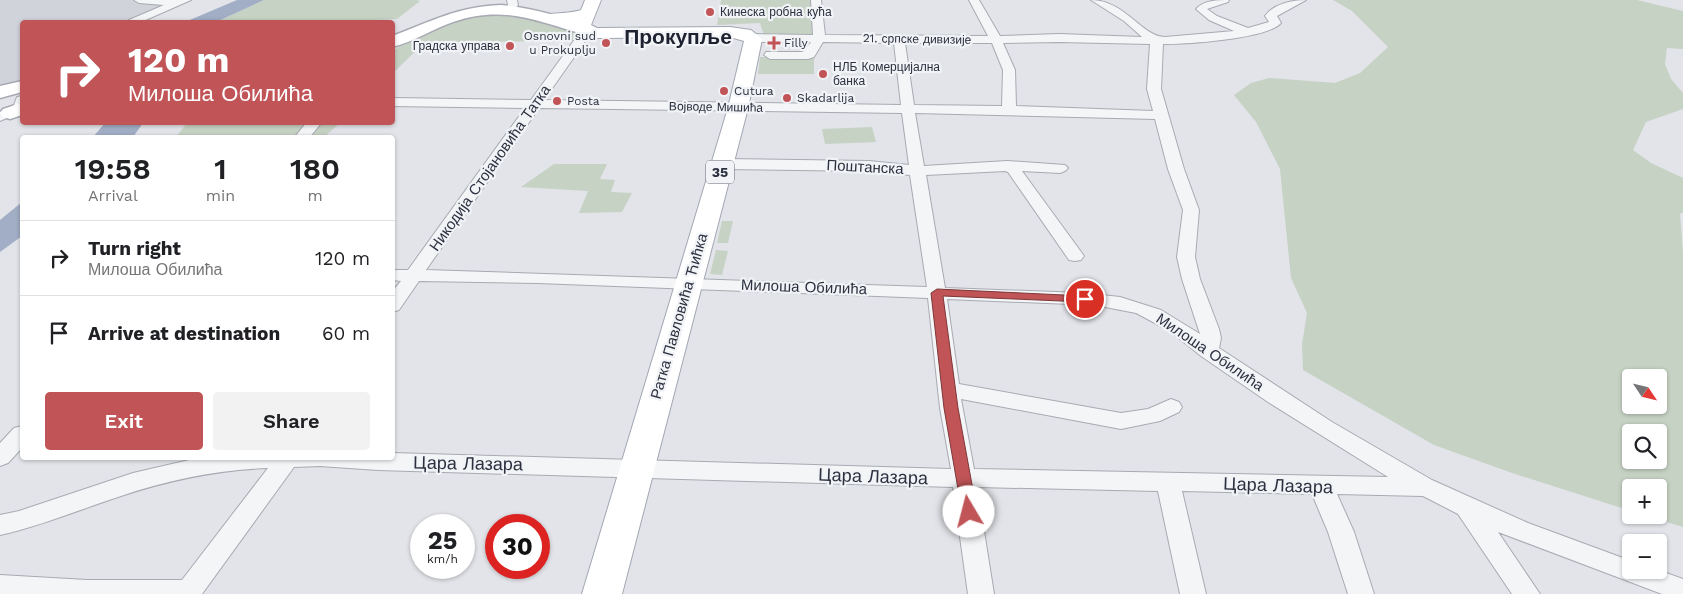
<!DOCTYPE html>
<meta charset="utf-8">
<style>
body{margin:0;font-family:"Work Sans",sans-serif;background:#f2f2f2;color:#202124;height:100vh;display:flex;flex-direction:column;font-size:19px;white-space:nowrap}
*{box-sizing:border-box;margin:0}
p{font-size:16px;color:#757577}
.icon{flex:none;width:28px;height:28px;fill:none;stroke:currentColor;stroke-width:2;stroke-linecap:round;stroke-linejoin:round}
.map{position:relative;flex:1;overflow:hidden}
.details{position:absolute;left:20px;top:135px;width:375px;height:325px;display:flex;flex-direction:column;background:#fff;border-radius:5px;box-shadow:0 1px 4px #0004}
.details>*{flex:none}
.banner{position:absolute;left:20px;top:20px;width:375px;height:105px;border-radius:5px;box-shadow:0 1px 4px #0004;background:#c05457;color:#fff;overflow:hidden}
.needle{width:32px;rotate:125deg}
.buttons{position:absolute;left:1622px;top:369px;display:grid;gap:10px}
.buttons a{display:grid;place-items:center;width:45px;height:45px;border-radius:5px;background:#fff;box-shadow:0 1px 4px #0004;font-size:25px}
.speed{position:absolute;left:410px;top:514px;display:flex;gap:10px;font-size:25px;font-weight:700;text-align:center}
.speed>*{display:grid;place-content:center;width:65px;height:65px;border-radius:50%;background:#fff;box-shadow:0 1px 4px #0004;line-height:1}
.speed small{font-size:12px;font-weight:400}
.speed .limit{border:8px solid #d22;background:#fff;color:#111}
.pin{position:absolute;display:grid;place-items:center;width:42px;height:42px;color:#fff;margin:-21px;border:2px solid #fff;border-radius:50%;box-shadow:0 1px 5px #0007}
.me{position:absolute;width:55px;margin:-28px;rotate:352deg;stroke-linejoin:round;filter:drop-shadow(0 0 4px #0008)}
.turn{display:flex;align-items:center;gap:18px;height:105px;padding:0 25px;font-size:22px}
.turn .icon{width:65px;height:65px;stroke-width:2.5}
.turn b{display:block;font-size:35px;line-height:42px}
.eta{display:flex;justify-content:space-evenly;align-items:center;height:85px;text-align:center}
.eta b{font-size:30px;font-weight:600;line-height:35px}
.button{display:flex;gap:10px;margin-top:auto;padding:10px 25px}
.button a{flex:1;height:58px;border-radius:5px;background:#c05457;color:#fff;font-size:20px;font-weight:600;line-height:58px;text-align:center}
.button a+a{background:#f2f2f2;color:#202124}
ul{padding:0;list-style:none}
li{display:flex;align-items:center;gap:15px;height:75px;padding:0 25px;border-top:1px solid #e0e0e0}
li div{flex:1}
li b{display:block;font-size:19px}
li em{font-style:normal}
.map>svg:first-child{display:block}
.built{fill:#d0d3da}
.green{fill:#c6d2c4;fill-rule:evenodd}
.water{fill:#a1aec5}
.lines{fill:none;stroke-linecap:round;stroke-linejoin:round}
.minor-casing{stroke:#a8aab3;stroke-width:2}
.secondary-casing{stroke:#a8aab3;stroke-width:3}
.primary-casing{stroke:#a2a7b3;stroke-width:2}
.minor{fill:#f4f5f7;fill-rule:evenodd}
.secondary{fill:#fff;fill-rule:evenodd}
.primary{fill:#fff;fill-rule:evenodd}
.route{fill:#c05457;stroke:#7d3739}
.poi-dot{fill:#c05457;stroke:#f1f3f6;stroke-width:2}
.labels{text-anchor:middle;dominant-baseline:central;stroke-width:4.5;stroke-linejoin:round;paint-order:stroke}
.far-poi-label{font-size:12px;fill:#2c303f;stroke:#f1f3f6;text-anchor:start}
.far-street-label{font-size:12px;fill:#2c303f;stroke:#f1f3f6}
.shield{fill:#f1f3f6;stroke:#676a76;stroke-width:1}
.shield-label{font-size:14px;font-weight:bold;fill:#2c303f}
.street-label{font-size:15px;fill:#2c303f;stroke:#f1f3f6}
.near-street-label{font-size:18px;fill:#2c303f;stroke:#f1f3f6}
.far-town-label{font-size:21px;font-weight:bold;fill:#1e2230;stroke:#f1f3f6}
</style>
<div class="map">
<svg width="1683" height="594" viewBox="0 0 1683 594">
<rect width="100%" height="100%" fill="#e2e4e9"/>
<path class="built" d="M 0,0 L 182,0 L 127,22 L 22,22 L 22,82 L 0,89 Z"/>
<g class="green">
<path d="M 264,0 L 417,0 L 420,1 L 397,19 L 339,22 L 216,22 Z"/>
<path d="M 721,0 L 813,0 L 816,35 L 764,36 L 760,23 L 717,25 Z"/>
<path d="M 1333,0 L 1637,0 L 1683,11 L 1683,49 L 1667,48 L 1665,64 L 1671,79 L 1683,93 L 1683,109 L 1646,122 L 1633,150 L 1651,163 L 1683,178 L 1683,212 L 1680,214 L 1683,253 L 1683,527 L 1644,515 L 1659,515 L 1659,488 L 1631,488 L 1631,511 L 1512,473 L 1434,445 L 1303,370 L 1302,344 L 1307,313 L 1291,278 L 1280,169 L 1256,122 L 1234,95 L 1251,83 L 1269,78 L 1335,83 L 1360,73 L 1388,47 L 1352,11 ZM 1631,378 L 1659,378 L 1659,405 L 1631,405 ZM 1631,432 L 1659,432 L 1659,460 L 1631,460 Z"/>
<path d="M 516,13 C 530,17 570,25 577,37 L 574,41 L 425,42 L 393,73 L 393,51 C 416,34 448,18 477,15 C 490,14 503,14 516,13 Z"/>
<path d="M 760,57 L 814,57 L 814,74 L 758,74 Z"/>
<path d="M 187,123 L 340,123 L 324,137 L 175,138 Z"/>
<path d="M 872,127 L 876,142 L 825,144 L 822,129 Z"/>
<path d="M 554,164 L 607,164 L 600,179 L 615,180 L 611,192 L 632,193 L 622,212 L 579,213 L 588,191 L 521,187 Z"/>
<path d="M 722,221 L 733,221 L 728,243 L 717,243 Z"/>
<path d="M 716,250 L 728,251 L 722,275 L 710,274 Z"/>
</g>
<g class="water">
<path d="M 237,0 L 264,0 L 216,22 L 185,22 Z"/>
<path d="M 105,123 L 105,122 L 143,123 L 133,137 L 93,137 Z"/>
<path d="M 22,202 L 22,236 L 0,252 L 0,220 Z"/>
</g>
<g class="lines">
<defs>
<g id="minor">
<path d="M 134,0 L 191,0 L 141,22 L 128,22 L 129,20 L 164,5 L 139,3 Z"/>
<path d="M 507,0 L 517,0 L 518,5 L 514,11 L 506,11 L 505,9 L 508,5 Z"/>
<path d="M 811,0 L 821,0 L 825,35 L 988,36 L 969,0 L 979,0 L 1000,36 L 1059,34 L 1142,37 L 1124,21 L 1091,0 C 1125,0 1142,37 1165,37 L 1234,31 L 1209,20 L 1196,9 C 1204,0 1217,0 1229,0 L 1228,2 L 1207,9 L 1217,16 L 1248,28 L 1269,22 L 1265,16 C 1273,4 1293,0 1306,0 L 1277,16 L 1281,23 C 1267,39 1186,44 1163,44 L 1161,89 L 1184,169 L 1199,210 L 1195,257 L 1200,279 L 1219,329 L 1221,338 L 1219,348 L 1332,422 L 1432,480 L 1528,523 L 1631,561 L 1631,570 L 1658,570 L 1683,579 L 1683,594 L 1662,594 L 1498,532 L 1540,594 L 1512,594 L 1458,514 L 1423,496 L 1337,494 L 1354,532 L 1374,594 L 1348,594 L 1328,532 L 1312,494 L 1182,491 L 1206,594 L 1180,594 L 1158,491 L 977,487 L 994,594 L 968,594 L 953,487 L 378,470 L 320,466 L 294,467 L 202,594 L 0,594 L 0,575 L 87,580 L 182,580 L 268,468 C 217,470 169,480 121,496 C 81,509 41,526 0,535 L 0,515 L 19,511 L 133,473 L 198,458 L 392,458 L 392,453 L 951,469 L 940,408 L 928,298 L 538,283 L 419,281 L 399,310 L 392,312 L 392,292 L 401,281 L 392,280 L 392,270 L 408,270 L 525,108 L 392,106 L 392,98 L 531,100 L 583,28 L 587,27 L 593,30 L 544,100 L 901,105 L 894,43 L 823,42 L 814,57 L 808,59 L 770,59 L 764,55 L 766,52 L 803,52 L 811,42 L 753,42 L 747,38 L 753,34 L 813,35 ZM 1059,42 L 1150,44 L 1147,89 L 1153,111 L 1016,106 L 1015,70 L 1003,43 ZM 905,43 L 992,43 L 1003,70 L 1002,106 L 914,105 ZM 539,108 L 902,113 L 909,165 L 869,161 L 722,159 L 717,161 L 714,164 L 717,167 L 722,169 L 869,171 L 910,175 L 927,287 L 426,270 ZM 915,113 L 1155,119 L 1168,169 L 1183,210 L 1177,257 L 1182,279 L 1200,334 L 1161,310 L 1120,297 L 1083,293 L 945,288 L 926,175 L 1005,171 L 1008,172 L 1069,260 L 1075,261 L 1081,260 L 1084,256 L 1022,171 L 1060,173 L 1065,171 L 1068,168 L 1065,165 L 1007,161 L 924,166 ZM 947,299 L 1095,305 L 1136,313 L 1170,331 L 1201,356 L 1268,402 L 1388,477 L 974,469 L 961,399 L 1121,429 L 1160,421 L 1179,412 L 1182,407 L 1179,402 L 1171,399 L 1148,409 L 1121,413 L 959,384 Z"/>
<path d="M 22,96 L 22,111 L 0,121 L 0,112 L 14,105 L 17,97 Z"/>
<path d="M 307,122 L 322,122 L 309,138 L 294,138 Z"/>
<path d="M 22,426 L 22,448 L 8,463 L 0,466 L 0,443 L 14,428 Z"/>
</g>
<g id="secondary">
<path d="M 501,5 C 533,8 562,17 593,27 L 595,30 L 593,33 L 587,35 C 537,22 505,4 453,22 C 432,29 414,42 392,47 L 392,36 C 433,21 456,7 501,5 Z"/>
<path d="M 22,81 L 22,92 L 0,98 L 0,86 Z"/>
<path d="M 22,103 L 22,115 L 10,119 L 3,117 L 0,113 L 3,109 Z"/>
</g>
<path id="primary" d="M 585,0 L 601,0 L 591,25 L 597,28 L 730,27 L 751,30 L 762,39 L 748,108 L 622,594 L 582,594 L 728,108 L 744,41 L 730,37 L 596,38 L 581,34 L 575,25 L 576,23 L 546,21 L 544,18 L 546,15 C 558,12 569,14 581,10 Z"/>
</defs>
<use href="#minor" class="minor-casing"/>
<use href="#secondary" class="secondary-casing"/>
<use href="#primary" class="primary-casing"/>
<use href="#minor" class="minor"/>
<use href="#secondary" class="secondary"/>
<use href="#primary" class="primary"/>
</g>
<path class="route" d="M 937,289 L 1085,296 L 1091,299 L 1085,302 L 943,296 L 958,408 L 977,512 L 974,516 L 969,518 L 964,516 L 962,512 L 944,408 L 931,293 Z"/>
<g class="poi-dot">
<circle cx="710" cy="12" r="5"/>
<circle cx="606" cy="43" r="5"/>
<path d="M771.5 35.5h5v5h5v5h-5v5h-5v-5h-5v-5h5z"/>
<circle cx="510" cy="46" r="5"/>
<circle cx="823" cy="74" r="5"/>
<circle cx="724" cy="91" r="5"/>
<circle cx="787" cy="98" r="5"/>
<circle cx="557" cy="101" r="5"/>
</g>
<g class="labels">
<g class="far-poi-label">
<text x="720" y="12">Кинеска робна кућа</text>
<text x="596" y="36" text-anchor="end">Osnovni sud<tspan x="596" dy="14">u Prokuplju</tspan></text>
<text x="784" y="43">Filly</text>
<text x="500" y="46" text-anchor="end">Градска управа</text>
<text x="833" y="67">НЛБ Комерцијална<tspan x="833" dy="14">банка</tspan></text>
<text x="734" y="91">Cutura</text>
<text x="797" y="98">Skadarlija</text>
<text x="567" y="101">Posta</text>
</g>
<g class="far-street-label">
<text transform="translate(917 39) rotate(1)">21. српске дивизије</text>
<text transform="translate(716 107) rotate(1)">Војводе Мишића</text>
</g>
<rect class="shield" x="706" y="160.5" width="28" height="23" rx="4"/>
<g class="shield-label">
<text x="720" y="172">35</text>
</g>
<g class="street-label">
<text transform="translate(865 167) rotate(3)">Поштанска</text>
<text transform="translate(490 168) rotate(-55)">Никодија Стојановића Татка</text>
<text transform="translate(804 287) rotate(2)">Милоша Обилића</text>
<text transform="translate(679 316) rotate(-74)">Ратка Павловића Ћићка</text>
<text transform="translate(1210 352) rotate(34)">Милоша Обилића</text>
</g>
<g class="near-street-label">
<text transform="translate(468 463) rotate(1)">Цара Лазара</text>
<text transform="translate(873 476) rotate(2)">Цара Лазара</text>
<text transform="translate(1278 485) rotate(2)">Цара Лазара</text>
</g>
<g class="far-town-label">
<text x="678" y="36">Прокупље</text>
</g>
</g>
</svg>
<div class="buttons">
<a><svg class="needle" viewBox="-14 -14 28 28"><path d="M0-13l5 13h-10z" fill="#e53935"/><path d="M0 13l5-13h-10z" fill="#757577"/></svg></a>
<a><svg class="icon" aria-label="search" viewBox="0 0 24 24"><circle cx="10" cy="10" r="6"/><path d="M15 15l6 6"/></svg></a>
<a>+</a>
<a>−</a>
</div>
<div class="speed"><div>25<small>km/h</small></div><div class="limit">30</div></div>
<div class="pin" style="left:1085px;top:299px;background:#d93025"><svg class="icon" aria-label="arrive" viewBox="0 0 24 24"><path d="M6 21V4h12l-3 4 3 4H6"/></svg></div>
<svg class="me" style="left:969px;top:512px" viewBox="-20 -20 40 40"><circle r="19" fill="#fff"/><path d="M0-13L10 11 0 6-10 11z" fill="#c05457"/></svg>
<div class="banner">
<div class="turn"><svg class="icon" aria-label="right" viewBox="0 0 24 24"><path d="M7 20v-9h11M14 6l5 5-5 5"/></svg><div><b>120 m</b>Милоша Обилића</div></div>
</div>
<section class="details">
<div class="eta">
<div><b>19:58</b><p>Arrival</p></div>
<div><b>1</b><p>min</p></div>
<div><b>180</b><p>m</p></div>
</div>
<ul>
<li><svg class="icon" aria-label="right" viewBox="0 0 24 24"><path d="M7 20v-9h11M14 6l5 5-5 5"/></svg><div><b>Turn right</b><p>Милоша Обилића</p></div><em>120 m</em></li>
<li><svg class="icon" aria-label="arrive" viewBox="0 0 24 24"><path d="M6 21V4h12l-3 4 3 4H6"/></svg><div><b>Arrive at destination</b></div><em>60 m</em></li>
</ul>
<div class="button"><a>Exit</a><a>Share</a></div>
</section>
</div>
